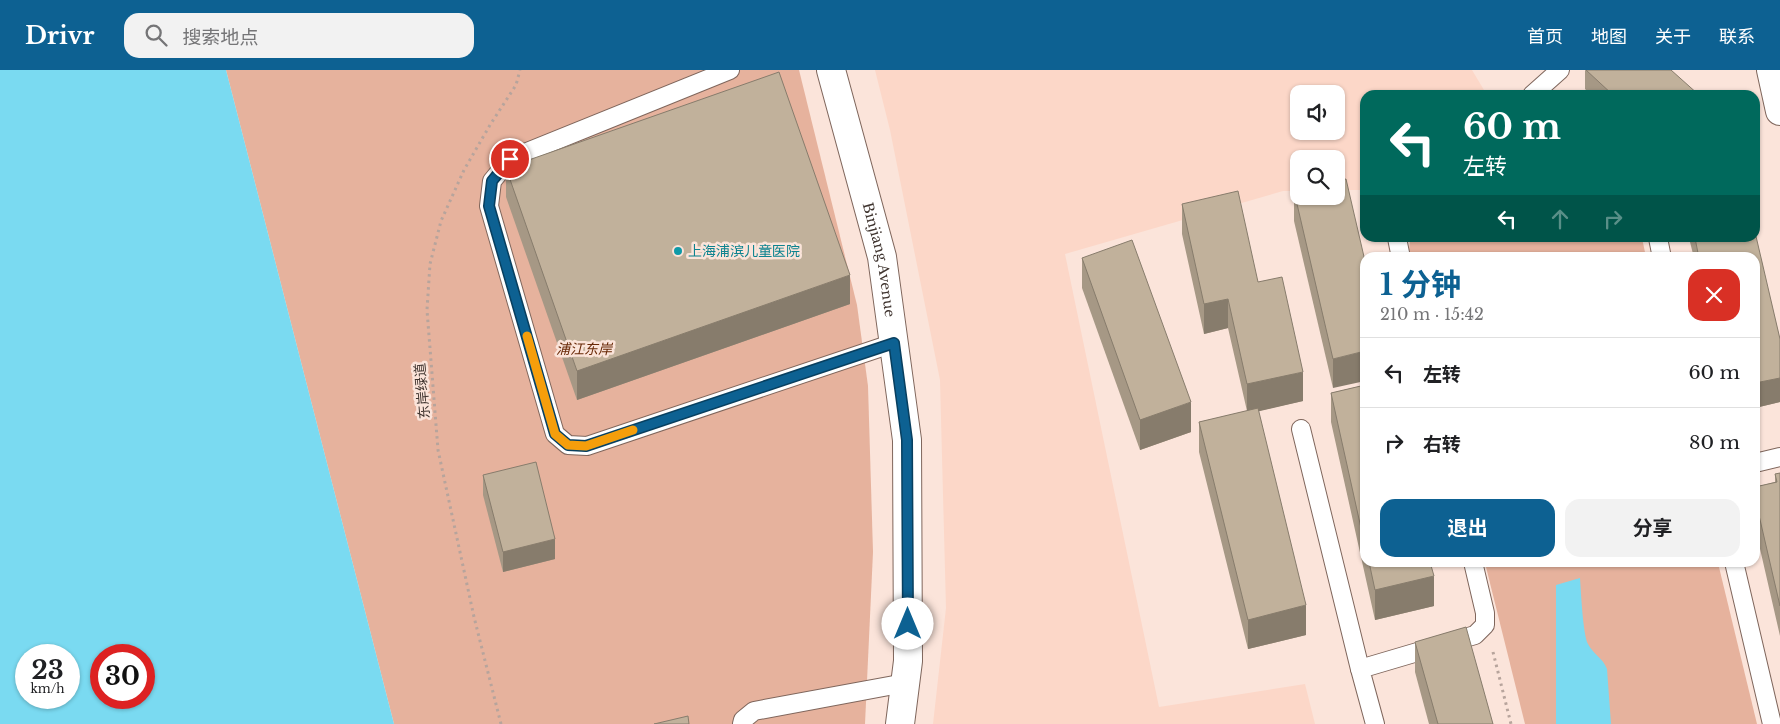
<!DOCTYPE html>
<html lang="zh">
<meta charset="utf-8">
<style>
body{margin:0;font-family:"Libre Baskerville","Noto Sans SC",serif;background:#f2f2f2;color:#202124;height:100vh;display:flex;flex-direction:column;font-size:19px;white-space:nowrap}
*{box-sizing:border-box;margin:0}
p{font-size:16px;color:#757577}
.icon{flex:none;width:28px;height:28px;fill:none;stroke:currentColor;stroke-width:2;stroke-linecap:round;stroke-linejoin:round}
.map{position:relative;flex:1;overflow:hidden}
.panel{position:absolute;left:1360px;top:182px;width:400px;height:315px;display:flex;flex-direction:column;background:#fff;border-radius:15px;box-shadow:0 1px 4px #0004}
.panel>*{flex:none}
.top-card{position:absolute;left:1360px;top:20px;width:400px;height:152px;border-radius:15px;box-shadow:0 1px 4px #0004;background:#00695c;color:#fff;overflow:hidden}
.controls{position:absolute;left:1290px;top:15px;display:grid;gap:10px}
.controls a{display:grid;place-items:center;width:55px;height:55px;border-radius:10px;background:#fff;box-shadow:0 1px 4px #0004;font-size:25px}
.speed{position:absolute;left:15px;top:574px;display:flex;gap:10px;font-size:25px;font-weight:700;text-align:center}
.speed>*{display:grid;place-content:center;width:65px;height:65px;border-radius:50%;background:#fff;box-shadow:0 1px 4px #0004;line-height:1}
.speed small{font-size:12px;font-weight:400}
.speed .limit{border:8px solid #d22;background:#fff;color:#111}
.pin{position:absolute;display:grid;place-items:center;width:42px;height:42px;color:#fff;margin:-21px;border:2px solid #fff;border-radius:50%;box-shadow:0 1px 5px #0007}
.me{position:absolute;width:55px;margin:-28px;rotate:0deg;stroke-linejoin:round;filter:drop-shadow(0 0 4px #0008)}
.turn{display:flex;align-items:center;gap:18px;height:105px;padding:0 20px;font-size:22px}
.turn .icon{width:65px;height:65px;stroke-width:2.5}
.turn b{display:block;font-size:35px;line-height:42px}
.lanes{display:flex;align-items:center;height:48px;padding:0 20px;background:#0003;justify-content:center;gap:25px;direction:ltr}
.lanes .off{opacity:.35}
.round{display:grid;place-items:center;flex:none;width:52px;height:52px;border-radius:15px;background:#f2f2f2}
.summary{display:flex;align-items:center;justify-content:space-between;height:85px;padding:0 20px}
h1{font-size:30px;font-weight:700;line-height:38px;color:#0d6192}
.action{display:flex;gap:10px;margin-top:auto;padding:10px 20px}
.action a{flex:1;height:58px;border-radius:15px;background:#0d6192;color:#fff;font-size:20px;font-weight:700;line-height:58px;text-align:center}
.action a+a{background:#f2f2f2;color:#202124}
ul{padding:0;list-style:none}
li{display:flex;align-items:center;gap:15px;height:70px;padding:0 20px;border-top:1px solid #e0e0e0}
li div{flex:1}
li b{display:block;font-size:19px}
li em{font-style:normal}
header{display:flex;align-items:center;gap:30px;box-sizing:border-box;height:70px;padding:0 25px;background:#0d6192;color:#fff}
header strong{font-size:24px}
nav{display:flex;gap:28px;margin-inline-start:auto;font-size:18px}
.search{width:350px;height:45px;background:#f2f2f2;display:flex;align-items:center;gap:12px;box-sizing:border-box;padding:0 18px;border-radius:15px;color:#757577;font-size:19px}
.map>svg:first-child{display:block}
.built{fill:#fcd7c8;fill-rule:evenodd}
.green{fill:#e6b29d}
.water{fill:#7adaf1;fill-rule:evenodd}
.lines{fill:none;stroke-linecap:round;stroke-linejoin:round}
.service-casing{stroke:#7f665c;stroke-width:20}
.minor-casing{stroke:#7f665c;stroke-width:30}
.secondary-casing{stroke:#7f665c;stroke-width:30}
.path{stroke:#b7a49c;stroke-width:3;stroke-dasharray:2.5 4;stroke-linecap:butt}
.service{stroke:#fff;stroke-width:18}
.minor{stroke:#fff;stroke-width:28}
.secondary{stroke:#fff;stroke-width:28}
.wall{fill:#a69885}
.shaded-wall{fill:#877c6c}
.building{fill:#c1b19b;stroke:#877c6c}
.route-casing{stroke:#083f5f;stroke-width:12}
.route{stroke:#0d6192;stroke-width:9}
.slow{stroke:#f59e0b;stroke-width:9}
.culture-dot{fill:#0f9aa8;stroke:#fbe4da;stroke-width:2}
.labels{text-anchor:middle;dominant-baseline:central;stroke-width:5;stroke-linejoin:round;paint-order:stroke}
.culture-label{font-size:14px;fill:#0d838f;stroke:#fbe4da;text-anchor:start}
.street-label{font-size:14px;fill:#3f342f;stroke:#fbe4da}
.park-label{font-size:14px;font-style:italic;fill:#682806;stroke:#fbe4da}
</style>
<header>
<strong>Drivr</strong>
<div class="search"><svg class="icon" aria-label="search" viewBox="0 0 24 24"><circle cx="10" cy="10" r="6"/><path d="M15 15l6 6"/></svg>搜索地点</div>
<nav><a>首页</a><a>地图</a><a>关于</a><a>联系</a></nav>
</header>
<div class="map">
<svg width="1780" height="654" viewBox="0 0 1780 654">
<rect width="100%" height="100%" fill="#fbe4da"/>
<path class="built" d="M 875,0 L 1472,0 L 1487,25 L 1365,25 L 1365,120 L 1336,120 L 1336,89 L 1299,89 L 1299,121 L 1283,121 L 1065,184 L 1159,637 L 1305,614 L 1315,654 L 933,654 L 946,538 L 940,310 L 890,60 ZM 1299,24 L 1336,24 L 1336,61 L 1299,61 Z"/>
<g class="green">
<path d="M 226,0 L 799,0 L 857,235 L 868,316 L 873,482 L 865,654 L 394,654 Z"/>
<path d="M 1410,168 L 1642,168 L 1646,187 L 1411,187 L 1409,180 Z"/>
<path d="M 1485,493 L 1718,493 L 1757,654 L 1525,654 Z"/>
</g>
<g class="water">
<path d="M 0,0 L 226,0 L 394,654 L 0,654 ZM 26,585 L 69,585 L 69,628 L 26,628 ZM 101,585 L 144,585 L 144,628 L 101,628 Z"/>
<path d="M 1580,508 C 1581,522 1583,565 1588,574 C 1593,584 1603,588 1607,599 L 1611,654 L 1556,654 L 1556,515 Z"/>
</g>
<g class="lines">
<defs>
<g id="service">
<path d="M 730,0 L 510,89 L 492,111 L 489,136 L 555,364 L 568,375 L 587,376 L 894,273"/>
<path d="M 1532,25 L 1560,0"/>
<path d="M 1397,168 L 1401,188"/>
<path d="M 1658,168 L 1662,188"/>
<path d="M 1301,359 L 1360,599"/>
<path d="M 1755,393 L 1780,387"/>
<path d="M 1734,492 L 1772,654"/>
<path d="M 742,654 L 743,650 L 754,641 L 905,613"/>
<path d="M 1375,654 L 1360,599 L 1475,565 L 1485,555 L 1485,543 L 1473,492"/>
</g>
<g id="minor">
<path id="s1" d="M 831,0 L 882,187 L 907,370 L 908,591 L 900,654"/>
</g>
<path id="secondary" d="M 1771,0 L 1780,41"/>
</defs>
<use href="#service" class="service-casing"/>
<use href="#minor" class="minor-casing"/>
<use href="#secondary" class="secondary-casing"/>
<g class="path">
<path d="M 1493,582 L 1511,654"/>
<path d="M 501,654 L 474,547 L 438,380 L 427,240 L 430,194 L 441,151 L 464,100 L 490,55 L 516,15 L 520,0"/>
</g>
<use href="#service" class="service"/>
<use href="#minor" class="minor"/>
<use href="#secondary" class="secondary"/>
</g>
<g class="wall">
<path d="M 1585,0 L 1699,25 L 1591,25 L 1585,19 Z"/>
<path d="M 506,98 L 850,234 L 577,330 L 506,127 Z"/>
<path d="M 1294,121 L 1336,126 L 1333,318 L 1294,151 Z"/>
<path d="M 1182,134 L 1258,212 L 1303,331 L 1258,341 L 1306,565 L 1248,579 L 1199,382 L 1199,352 L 1247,341 L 1228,258 L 1204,264 L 1182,164 Z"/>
<path d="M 1689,168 L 1755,168 L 1780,269 L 1780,332 L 1755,338 L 1755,188 L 1694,188 Z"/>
<path d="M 1082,188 L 1191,362 L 1140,380 L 1082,218 Z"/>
<path d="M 1365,315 L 1365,492 L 1430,492 L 1434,536 L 1375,550 L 1331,352 L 1331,323 Z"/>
<path d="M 1780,403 L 1780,566 L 1755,457 L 1755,417 L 1775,412 L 1775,404 Z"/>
<path d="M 483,405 L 555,489 L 503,502 L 483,425 Z"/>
<path d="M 1415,572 L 1493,654 L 1429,654 L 1415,602 Z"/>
</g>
<g class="shaded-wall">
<path d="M 850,205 L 850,234 L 577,330 L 577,301 Z"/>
<path d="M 1228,229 L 1228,258 L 1204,264 L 1204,234 Z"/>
<path d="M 1365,281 L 1365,311 L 1333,318 L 1333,289 Z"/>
<path d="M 1303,302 L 1303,331 L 1247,344 L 1247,314 Z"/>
<path d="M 1780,308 L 1780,332 L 1755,338 L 1755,313 Z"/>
<path d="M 1191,332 L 1191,362 L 1140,380 L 1140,350 Z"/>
<path d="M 555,469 L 555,489 L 503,502 L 503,482 Z"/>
<path d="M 1434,506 L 1434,536 L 1375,550 L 1375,520 Z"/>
<path d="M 1306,535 L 1306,565 L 1248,579 L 1248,550 Z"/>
</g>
<g class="building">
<path d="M 1586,0 L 1671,0 L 1699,25 L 1613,25 Z"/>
<path d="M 779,2 L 850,205 L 577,301 L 506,98 Z"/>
<path d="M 1346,109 L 1365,191 L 1365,281 L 1333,289 L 1294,121 L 1299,120 L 1299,126 L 1336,126 L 1336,111 Z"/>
<path d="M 1238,121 L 1258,212 L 1282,207 L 1303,302 L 1247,314 L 1228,229 L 1204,234 L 1182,134 Z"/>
<path d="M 1755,162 L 1780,269 L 1780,308 L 1755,313 L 1755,188 L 1699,188 L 1695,168 L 1755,168 Z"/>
<path d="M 1132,170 L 1191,332 L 1140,350 L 1082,188 Z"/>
<path d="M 1365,315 L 1365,476 L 1331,323 Z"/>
<path d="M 1258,338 L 1306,535 L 1248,550 L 1199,352 Z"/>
<path d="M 536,392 L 555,469 L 503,482 L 483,405 Z"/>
<path d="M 1780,403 L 1780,536 L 1755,428 L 1755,417 L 1777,412 L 1775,404 Z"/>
<path d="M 1369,492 L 1430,492 L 1434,506 L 1375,520 Z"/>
<path d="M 1466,557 L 1493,654 L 1438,654 L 1415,572 Z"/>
<path d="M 688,646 L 689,654 L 654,654 Z"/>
</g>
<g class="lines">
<defs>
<path id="route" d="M 510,89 L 492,111 L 489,136 L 555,364 L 568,375 L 586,376 L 894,273 L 907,370 L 908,554"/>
</defs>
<use href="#route" class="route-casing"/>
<use href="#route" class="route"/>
<path class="slow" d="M 527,266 L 555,364 L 568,375 L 586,376 L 633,360"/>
</g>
<circle class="culture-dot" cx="678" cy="181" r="5"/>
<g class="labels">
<g class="culture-label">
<text x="688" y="181">上海浦滨儿童医院</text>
</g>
<g class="street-label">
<text stroke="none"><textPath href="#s1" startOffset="196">Binjiang Avenue</textPath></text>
<text transform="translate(422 321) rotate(-95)">东岸绿道</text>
</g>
<g class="park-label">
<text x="584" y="279">浦江东岸</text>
</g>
</g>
</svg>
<div class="controls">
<a><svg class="icon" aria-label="sound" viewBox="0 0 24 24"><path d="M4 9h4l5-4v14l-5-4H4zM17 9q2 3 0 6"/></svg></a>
<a><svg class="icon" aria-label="search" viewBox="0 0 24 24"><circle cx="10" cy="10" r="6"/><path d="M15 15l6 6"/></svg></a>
</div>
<div class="speed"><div>23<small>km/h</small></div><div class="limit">30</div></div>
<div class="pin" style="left:510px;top:89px;background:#d93025"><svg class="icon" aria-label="arrive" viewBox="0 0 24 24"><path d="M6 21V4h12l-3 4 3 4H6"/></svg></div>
<svg class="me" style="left:908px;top:554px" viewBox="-20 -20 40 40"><circle r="19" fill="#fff"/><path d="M0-13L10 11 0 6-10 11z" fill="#0d6192"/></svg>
<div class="top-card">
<div class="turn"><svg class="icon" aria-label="left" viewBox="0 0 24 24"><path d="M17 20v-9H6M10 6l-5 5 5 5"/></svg><div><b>60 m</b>左转</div></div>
<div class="lanes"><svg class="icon" aria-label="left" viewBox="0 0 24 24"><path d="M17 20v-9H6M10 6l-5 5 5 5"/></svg><svg class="icon off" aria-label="ahead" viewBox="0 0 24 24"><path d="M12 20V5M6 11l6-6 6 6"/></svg><svg class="icon off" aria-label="right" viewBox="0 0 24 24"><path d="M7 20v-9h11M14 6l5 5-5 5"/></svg></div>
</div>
<section class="panel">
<div class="summary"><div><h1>1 分钟</h1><p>210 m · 15:42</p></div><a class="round" style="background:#d93025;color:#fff"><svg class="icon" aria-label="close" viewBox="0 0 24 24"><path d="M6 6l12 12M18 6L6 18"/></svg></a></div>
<ul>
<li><svg class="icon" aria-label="left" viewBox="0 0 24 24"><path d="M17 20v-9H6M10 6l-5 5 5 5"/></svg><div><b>左转</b></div><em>60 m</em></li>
<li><svg class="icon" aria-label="right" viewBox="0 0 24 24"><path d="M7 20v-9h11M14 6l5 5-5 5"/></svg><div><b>右转</b></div><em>80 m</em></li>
</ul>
<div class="action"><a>退出</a><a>分享</a></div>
</section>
</div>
